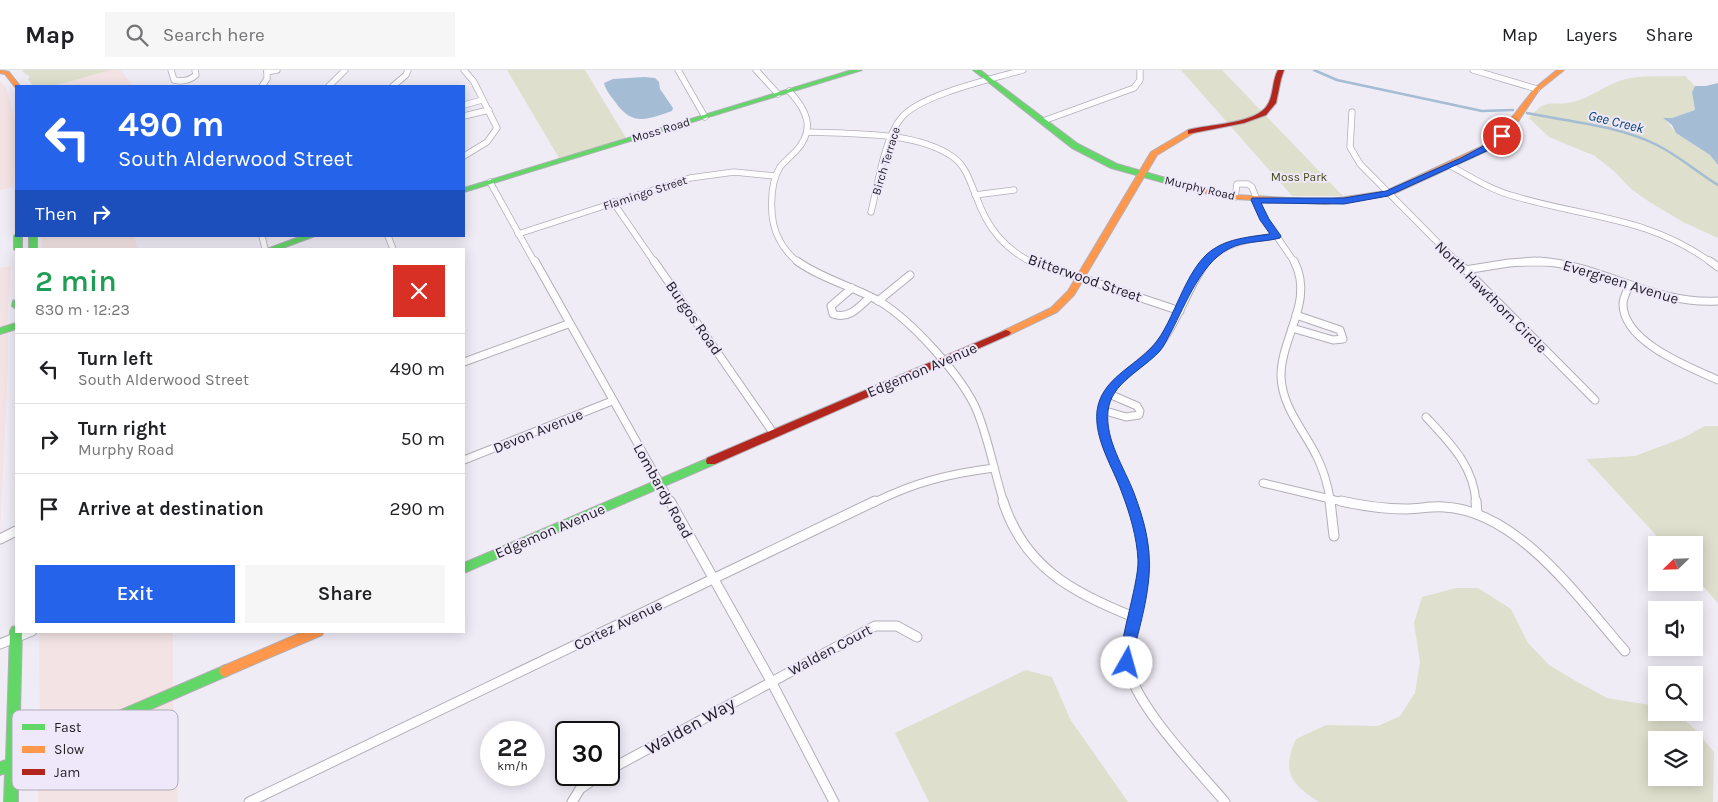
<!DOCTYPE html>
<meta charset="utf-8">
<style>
body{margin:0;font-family:Karla,sans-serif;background:#f6f6f6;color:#202124;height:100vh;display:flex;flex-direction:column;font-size:19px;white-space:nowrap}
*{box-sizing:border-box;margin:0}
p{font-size:16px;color:#757577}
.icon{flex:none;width:28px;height:28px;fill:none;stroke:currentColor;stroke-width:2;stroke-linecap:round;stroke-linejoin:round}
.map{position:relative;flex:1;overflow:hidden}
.drawer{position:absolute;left:15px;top:178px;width:450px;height:385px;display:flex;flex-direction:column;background:#fff;border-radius:0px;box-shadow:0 2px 12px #0003}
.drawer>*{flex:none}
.guide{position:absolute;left:15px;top:15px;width:450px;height:152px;border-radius:0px;box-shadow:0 2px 12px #0003;background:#2563eb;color:#fff;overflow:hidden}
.needle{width:32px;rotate:247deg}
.tools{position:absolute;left:1648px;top:466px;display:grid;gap:10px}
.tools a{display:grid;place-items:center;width:55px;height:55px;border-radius:0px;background:#fff;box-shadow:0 2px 12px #0003;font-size:25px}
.speed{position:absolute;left:480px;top:651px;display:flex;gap:10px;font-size:25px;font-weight:700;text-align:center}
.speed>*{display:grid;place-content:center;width:65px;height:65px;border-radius:50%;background:#fff;box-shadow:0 2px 12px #0003;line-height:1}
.speed small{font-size:12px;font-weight:400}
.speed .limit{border:2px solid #111;border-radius:8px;background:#fff;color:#111}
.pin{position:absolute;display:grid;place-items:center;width:42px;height:42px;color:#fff;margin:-21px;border:2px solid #fff;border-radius:50%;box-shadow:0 1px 5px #0007}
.me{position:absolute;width:55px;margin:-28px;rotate:7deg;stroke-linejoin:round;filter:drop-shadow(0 0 4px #0008)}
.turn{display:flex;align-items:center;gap:18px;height:105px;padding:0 20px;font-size:22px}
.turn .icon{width:65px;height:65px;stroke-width:2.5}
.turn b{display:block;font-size:35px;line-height:42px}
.then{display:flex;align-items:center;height:48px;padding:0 20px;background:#0003;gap:10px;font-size:19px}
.round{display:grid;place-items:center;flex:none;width:52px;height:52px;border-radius:0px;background:#f6f6f6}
.head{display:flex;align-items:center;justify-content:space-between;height:85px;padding:0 20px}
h1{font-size:30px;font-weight:600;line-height:38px;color:#1e9e55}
.action{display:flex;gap:10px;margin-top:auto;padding:10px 20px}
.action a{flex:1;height:58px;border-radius:0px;background:#2563eb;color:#fff;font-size:20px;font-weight:600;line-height:58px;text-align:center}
.action a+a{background:#f6f6f6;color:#202124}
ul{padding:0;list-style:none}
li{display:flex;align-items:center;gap:15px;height:70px;padding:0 20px;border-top:1px solid #e0e0e0}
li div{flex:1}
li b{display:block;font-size:19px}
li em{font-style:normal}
header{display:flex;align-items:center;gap:30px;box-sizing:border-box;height:70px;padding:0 25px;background:#fff;border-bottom:1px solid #e0e0e0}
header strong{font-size:24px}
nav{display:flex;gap:28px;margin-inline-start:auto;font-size:18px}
.search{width:350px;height:45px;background:#f6f6f6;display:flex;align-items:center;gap:12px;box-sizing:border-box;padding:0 18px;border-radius:0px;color:#757577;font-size:19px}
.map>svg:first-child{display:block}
.commercial{fill:#f3e3e4}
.green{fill:#dedfcc;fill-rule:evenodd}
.water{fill:#a4bcd4}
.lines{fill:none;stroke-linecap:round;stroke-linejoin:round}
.stream{stroke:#a4bcd4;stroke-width:2.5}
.street-far2-casing{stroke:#b2afb7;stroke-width:7}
.street-far1-casing{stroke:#b2afb7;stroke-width:9}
.street-casing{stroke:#b2afb7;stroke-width:11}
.fast-casing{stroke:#b2afb7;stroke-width:2}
.slow-casing{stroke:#b2afb7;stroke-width:2}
.jam-casing{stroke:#b2afb7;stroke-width:2}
.street-far2{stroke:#fdfcfe;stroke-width:5.5}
.street-far1{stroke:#fdfcfe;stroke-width:7}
.street{stroke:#fdfcfe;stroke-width:9}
.fast{fill:#63d668;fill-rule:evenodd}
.slow{fill:#ff974d;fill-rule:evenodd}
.jam{fill:#b3261e;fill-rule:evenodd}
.route{fill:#2563eb;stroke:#184099}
.labels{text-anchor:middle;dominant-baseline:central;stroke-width:4;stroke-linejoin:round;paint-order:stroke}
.far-street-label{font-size:12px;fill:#201d24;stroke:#efe8fa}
.far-park-label{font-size:12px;fill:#444916;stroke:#efe8fa}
.far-water-label{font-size:14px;font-style:italic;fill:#06456d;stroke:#efe8fa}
.street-label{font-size:15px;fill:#201d24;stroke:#efe8fa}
.near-street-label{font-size:18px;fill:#201d24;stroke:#efe8fa}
.key{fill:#efe8fa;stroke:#b1abba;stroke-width:1}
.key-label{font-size:14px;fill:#201d24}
</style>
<header>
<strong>Map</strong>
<div class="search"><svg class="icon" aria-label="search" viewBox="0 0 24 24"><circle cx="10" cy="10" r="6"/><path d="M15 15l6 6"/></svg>Search here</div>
<nav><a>Map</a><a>Layers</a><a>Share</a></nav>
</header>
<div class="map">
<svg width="1718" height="732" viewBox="0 0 1718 732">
<rect width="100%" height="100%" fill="#f0ecf6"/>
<g class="commercial">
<path d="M 111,0 L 121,0 L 132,16 L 53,16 Z"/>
<path d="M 0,11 L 5,16 L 10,29 L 16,59 L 14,117 L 0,120 Z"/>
<path d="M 42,166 L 135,166 L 137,179 L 42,179 Z"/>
<path d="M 11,196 L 7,256 L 0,258 L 0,198 Z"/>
<path d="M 8,261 L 8,297 L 0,465 L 0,263 Z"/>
<path d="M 44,561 L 173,561 L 173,619 L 40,676 L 39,563 Z"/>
<path d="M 173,629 L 178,732 L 38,732 L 39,687 Z"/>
</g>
<g class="green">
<path d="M 24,0 L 111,0 L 53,16 L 33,16 L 28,9 L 30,7 L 22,1 Z"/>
<path d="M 507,0 L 585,0 L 626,68 L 559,88 Z"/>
<path d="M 1181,0 L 1222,0 L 1343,126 L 1292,126 Z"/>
<path d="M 1685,6 L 1695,16 L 1692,22 L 1695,40 L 1672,48 L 1664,48 L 1676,63 L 1710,85 L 1718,95 L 1718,168 L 1685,153 L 1651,133 L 1631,119 L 1615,102 L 1595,86 L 1549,67 L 1529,48 C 1548,26 1550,37 1573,32 C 1589,28 1603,17 1619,11 C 1639,4 1663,7 1685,6 Z"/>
<path d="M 1705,356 L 1718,356 L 1718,533 L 1694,506 L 1694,475 L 1665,475 L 1586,389 L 1635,386 L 1683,368 Z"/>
<path d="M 1456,518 L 1478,518 L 1511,539 L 1528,573 L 1549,595 L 1574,610 L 1607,628 L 1656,636 L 1656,642 C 1686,642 1696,661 1714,682 L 1713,732 L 1319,732 C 1291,714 1281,702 1296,669 L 1326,655 L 1378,656 L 1400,646 L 1415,623 L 1420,592 L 1414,553 L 1422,527 ZM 1656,670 L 1694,670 L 1694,708 L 1656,708 Z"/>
<path d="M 1026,600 L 1052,607 L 1070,649 L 1128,732 L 929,732 L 895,663 Z"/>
</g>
<g class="water">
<path d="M 644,7 L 655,8 L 659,12 L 660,19 L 673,38 L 672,41 C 648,49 633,57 616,33 C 611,26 606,21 604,13 L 613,9 Z"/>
<path d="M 1718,13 L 1718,95 L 1710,85 L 1676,63 L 1672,55 L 1663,48 L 1672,48 L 1695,40 L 1692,22 L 1695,16 L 1706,16 Z"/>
</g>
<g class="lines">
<g class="stream">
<path d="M 1314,0 L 1337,10 L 1482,41 L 1513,40"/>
<path d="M 1527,43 C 1570,52 1617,55 1657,75 C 1679,86 1697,102 1718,115"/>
</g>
<defs>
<g id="street-far2">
<path d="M 171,0 L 174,10 C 182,12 189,11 196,5 L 195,0"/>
<path d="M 464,0 L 474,12 L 497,58 L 487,72 L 464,86"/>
<path d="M 678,0 L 705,47"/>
<path d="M 756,0 L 778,24"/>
<path d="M 1473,0 L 1537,19"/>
<path d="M 267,2 L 277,0"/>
<path d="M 262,16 L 267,9 L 267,0"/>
<path d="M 329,16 L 345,0"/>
<path d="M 393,16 L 406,5 L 408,0"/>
<path d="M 789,21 C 807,40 816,59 796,81 C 791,86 785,91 780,97 C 769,115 769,151 779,169 C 784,179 790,186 799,193"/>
<path d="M 464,35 L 482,30"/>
<path d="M 1352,42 L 1350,77 L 1360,94 L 1458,193"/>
<path d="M 464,46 L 489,40"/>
<path d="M 1043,51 L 1134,18 L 1140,10 L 1140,0"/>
<path d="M 808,62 C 851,64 916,61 953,87 C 966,96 970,112 976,126 C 987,157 1003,178 1033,193"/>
<path d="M 1451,96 C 1472,108 1493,121 1517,127 C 1588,148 1649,147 1712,193"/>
<path d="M 490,112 L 535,193"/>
<path d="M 975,125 L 1014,120"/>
<path d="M 1235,127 L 1237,114 L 1248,114 L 1252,117 L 1264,148 L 1295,193"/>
<path d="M 613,132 L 655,193"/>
<path d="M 871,142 C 878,115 884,68 902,47 C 922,24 993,9 1023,0"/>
<path d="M 518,164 L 690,108 L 734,102 L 775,106"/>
<path d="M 262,166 L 265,179"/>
<path d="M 388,166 L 393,179"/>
<path d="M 1206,193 C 1225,172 1249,169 1276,166"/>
<path d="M 1511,193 L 1555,193"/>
</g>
<g id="street-far1">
<path d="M 535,191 L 671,433"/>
<path d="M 654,191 L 774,364"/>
<path d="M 797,191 C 822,209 852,216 879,231 C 911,250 963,307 977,341 C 989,370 994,402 1004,433"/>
<path d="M 1031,191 L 1180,241"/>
<path d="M 1294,191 C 1315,231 1281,266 1281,306 C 1282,337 1303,359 1316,385 C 1324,400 1328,416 1331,433"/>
<path d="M 1457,191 L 1595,330"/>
<path d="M 1539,191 C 1602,195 1654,235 1718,231"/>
<path d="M 1710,191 L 1718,197"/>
<path d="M 1465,200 L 1509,193 L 1535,191"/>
<path d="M 1629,216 C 1627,221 1623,228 1623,234 C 1623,272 1689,297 1718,310"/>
<path d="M 852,218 L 831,236 L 833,244 C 849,250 859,237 870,227"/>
<path d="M 878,231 L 910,205"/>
<path d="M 1292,258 L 1333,270 L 1343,269 L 1340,260 L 1296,245"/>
<path d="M 464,292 L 568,254"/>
<path d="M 1102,340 L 1126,347 L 1139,345 L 1140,341 L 1137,336 L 1109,324"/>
<path d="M 1426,347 C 1450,373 1474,396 1476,433"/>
<path d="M 464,390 L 612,331"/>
<path d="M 1263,413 L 1347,433"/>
<path d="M 873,433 C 915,412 948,404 994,398"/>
<path d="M 1132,433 C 1118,394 1082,350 1117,313 C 1132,298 1149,288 1162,271 C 1180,247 1188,216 1207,191"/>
</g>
<g id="street">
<path d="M 670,431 L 771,611 L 834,732"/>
<path d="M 1003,431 C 1024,497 1073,523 1134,547"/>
<path d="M 1131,431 C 1140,455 1147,481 1144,506 C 1139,536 1123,566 1128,596 C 1135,636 1198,700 1225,732"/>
<path d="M 1330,431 L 1334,466"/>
<path d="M 1341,431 C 1363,436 1384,439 1406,439 C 1419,439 1431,436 1444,437 C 1519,441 1579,529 1625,581"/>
<path d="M 1476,431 L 1477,444"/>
<path d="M 0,469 L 16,461"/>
<path d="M 0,574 L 32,561"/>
<path d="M 609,700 L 875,556 L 897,556 L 917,567"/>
<path d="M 249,732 L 875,431"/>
<path d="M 572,732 L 580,719 L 600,705"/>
</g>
<g id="fast">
<path d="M 852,0 L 862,0 L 464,122 L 464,118 Z"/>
<path d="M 973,0 L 980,0 L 1078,74 L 1117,94 L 1197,117 L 1198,119 L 1194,121 L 1111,98 L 1072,78 Z"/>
<path d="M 16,164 L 16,166 L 22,166 L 22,179 L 16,179 L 16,181 L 14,179 L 14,166 Z"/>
<rect x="29" y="166" width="8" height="13"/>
<path d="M 302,166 L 315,166 L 280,179 L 267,179 Z"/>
<path d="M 16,230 L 16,239 L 12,236 L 13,231 Z"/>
<path d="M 16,253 L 16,259 L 0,264 L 0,258 Z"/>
<path d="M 711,387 L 715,388 L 716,391 L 715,394 L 464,503 L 464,493 Z"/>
<path d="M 16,556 L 16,561 L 22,561 L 19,684 L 221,597 L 225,595 L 229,597 L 231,601 L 229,605 L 18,697 L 18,732 L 4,732 L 5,703 L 0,705 L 0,692 L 6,690 L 10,561 L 12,557 Z"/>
</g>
<g id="slow">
<path d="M 0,0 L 9,2 L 20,16 L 15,17 L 5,4 L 0,3 Z"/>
<path d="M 1557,0 L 1564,0 L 1539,20 L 1519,50 L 1493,78 L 1391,125 L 1325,134 L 1235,129 L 1194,121 L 1190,119 L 1194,117 L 1235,125 L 1325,130 L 1386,121 L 1487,74 L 1513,46 L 1535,18 Z"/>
<path d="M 1188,60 L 1195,62 L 1157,85 L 1074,225 L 1057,242 L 1009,265 L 1003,265 L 1001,263 L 1003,261 L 1051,238 L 1068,221 L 1151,82 Z"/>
<path d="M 305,561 L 324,561 L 322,565 L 229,605 L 225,607 L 221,605 L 219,601 L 221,597 Z"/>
</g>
<g id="jam">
<path d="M 1278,0 L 1284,0 L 1281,9 L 1276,33 L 1266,45 L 1244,53 L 1188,64 L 1188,60 C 1209,54 1258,54 1268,34 C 1274,23 1272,11 1278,0 Z"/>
<path d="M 1006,260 L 1009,261 L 1011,263 L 1009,265 L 715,394 L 707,394 L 706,391 L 707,388 Z"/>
</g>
</defs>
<use href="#street-far2" class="street-far2-casing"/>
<use href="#street-far1" class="street-far1-casing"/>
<use href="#street" class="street-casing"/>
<use href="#fast" class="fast-casing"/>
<use href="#slow" class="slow-casing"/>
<use href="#jam" class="jam-casing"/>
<use href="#street-far2" class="street-far2"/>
<use href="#street-far1" class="street-far1"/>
<use href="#street" class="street"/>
<use href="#fast" class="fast"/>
<use href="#slow" class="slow"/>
<use href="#jam" class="jam"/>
</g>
<path class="route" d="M 1499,64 L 1506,66 L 1493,78 L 1388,126 L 1344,134 L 1261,133 L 1269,149 L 1281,166 L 1280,168 C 1265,172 1249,171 1235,176 C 1202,188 1186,234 1171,262 C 1167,269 1164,277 1159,282 C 1142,300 1111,313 1108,341 C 1105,370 1124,397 1134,423 C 1156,481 1152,510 1137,568 C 1135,577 1135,588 1131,597 L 1127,599 L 1122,597 C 1115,582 1139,515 1138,490 C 1137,468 1130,444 1122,423 C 1113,397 1094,370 1097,341 C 1101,309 1134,297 1153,276 C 1175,251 1184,200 1212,180 C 1229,168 1250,167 1270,164 L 1260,150 L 1251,130 L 1252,128 L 1344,128 L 1386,121 L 1461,88 L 1487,74 Z"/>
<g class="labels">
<g class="far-street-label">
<text transform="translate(661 60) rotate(-17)">Moss Road</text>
<text transform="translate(886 91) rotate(-73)">Birch Terrace</text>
<text transform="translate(1200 118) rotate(13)">Murphy Road</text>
<text transform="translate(645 123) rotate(-18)">Flamingo Street</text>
</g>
<g class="far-park-label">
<text x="1299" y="107">Moss Park</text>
</g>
<g class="far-water-label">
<text transform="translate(1616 52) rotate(14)">Gee Creek</text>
</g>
<g class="street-label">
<text transform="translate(1085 208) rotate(19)">Bitterwood Street</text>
<text transform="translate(1621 212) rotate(17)">Evergreen Avenue</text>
<text transform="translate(1491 227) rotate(45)">North Hawthorn Circle</text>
<text transform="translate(694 248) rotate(55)">Burgos Road</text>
<text transform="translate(922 300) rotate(-23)">Edgemon Avenue</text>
<text transform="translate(538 361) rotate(-22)">Devon Avenue</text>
<text transform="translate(663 421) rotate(61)">Lombardy Road</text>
<text transform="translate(550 461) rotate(-23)">Edgemon Avenue</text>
<text transform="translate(618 555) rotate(-26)">Cortez Avenue</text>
<text transform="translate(830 580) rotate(-28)">Walden Court</text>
</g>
<g class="near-street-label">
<text transform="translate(690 656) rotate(-29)">Walden Way</text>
</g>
</g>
<rect x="12" y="640" width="166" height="80" rx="8" class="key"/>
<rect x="22" y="654" width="23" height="6" fill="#63d668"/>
<rect x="22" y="676" width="23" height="7" fill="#ff974d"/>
<rect x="22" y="699" width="23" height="6" fill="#b3261e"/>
<g class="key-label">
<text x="54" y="662">Fast</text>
<text x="54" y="684">Slow</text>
<text x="54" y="707">Jam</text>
</g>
</svg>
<div class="tools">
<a><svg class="needle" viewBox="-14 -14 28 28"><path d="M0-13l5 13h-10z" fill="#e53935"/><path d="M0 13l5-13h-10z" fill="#757577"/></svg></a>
<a><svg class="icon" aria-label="sound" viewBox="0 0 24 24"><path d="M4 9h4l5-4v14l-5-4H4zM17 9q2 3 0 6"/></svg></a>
<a><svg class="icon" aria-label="search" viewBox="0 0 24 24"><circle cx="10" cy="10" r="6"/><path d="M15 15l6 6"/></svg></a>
<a><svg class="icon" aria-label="layers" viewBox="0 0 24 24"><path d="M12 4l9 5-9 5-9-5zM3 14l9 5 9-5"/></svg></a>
</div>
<div class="speed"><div>22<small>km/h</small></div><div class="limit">30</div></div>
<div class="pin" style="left:1502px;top:66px;background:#d93025"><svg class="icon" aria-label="arrive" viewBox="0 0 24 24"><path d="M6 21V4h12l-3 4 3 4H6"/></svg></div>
<svg class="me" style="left:1127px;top:593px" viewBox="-20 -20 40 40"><circle r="19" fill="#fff"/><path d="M0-13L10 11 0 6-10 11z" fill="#2563eb"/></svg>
<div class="guide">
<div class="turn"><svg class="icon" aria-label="left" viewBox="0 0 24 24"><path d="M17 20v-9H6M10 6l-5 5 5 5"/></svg><div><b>490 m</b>South Alderwood Street</div></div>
<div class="then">Then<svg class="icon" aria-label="right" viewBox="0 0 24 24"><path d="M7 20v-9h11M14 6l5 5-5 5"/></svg></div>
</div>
<section class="drawer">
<div class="head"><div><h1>2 min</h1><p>830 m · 12:23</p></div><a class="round" style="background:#d93025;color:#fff"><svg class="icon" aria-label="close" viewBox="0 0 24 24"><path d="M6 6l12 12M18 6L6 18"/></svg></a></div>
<ul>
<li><svg class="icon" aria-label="left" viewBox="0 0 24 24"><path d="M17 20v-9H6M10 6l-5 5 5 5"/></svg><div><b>Turn left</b><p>South Alderwood Street</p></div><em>490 m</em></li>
<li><svg class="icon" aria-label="right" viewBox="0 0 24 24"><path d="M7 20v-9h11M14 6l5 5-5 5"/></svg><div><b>Turn right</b><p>Murphy Road</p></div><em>50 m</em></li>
<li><svg class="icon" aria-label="arrive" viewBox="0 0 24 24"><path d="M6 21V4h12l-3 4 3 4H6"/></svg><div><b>Arrive at destination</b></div><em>290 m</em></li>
</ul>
<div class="action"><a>Exit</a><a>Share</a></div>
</section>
</div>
